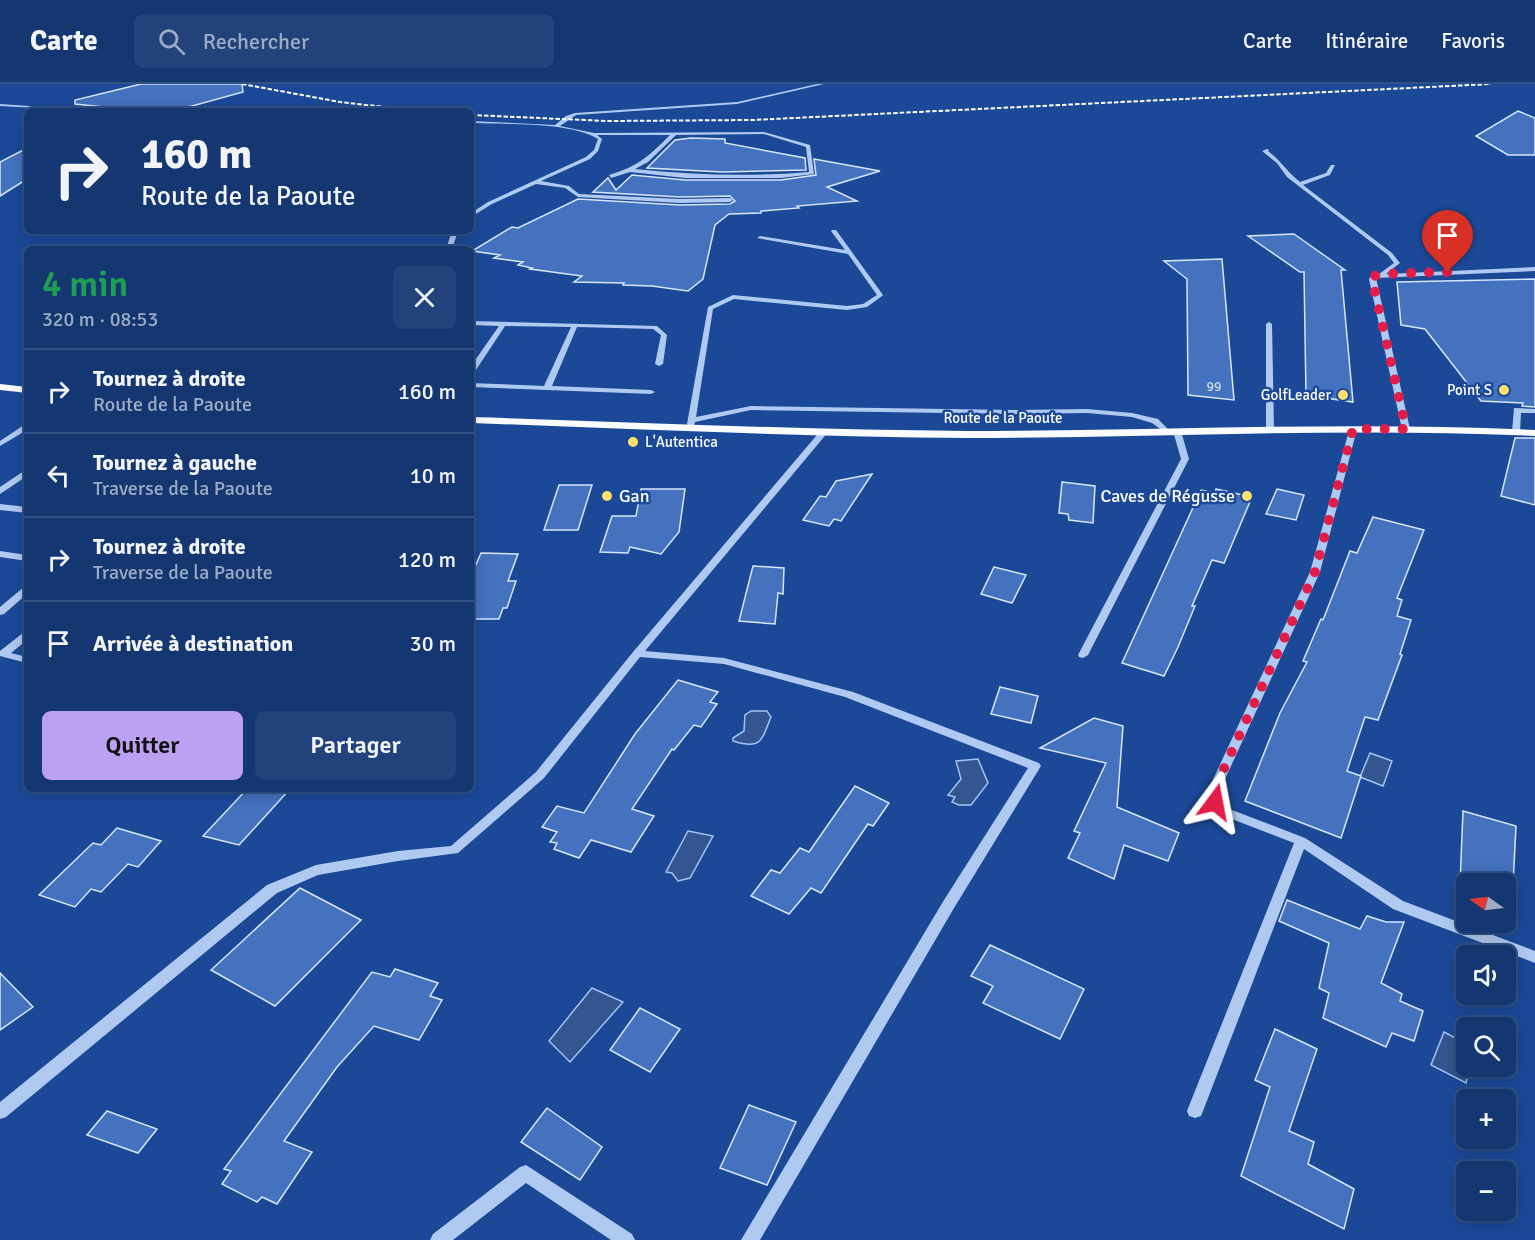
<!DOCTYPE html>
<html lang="fr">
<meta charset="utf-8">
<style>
body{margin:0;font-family:Signika,sans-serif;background:#21427a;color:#f1f3f6;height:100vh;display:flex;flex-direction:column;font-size:22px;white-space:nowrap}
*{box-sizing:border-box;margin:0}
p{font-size:20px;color:#9dacc4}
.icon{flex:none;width:33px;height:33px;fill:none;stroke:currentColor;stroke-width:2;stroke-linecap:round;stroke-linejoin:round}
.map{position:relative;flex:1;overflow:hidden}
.drawer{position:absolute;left:24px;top:162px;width:450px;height:546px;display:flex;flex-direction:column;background:#143772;border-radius:9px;box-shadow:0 3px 15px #0003,0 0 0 2px #335184}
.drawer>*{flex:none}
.guide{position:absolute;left:24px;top:24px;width:450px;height:126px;border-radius:9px;box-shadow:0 3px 15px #0003,0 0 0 2px #335184;background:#143772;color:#f1f3f6;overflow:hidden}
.needle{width:39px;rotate:284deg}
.controls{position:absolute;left:1456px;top:789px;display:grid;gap:12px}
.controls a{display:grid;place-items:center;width:60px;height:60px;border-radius:9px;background:#143772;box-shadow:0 3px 15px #0003,0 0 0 2px #335184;font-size:30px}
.pin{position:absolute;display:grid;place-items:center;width:51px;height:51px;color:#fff;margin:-62px -26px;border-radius:50% 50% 50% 0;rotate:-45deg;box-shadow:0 0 6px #0007}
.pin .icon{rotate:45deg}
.me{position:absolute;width:66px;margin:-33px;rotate:13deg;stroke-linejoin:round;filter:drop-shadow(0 0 4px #0008)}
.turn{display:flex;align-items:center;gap:21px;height:126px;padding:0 18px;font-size:27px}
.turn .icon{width:78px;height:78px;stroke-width:2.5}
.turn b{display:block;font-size:42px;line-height:51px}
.round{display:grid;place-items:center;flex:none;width:63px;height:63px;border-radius:9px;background:#21427a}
.head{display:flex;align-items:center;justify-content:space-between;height:102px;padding:0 18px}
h1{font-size:36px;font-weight:600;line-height:45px;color:#1e9e55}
.button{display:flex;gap:12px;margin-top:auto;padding:12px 18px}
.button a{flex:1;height:69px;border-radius:9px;background:#bca0f2;color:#111;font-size:24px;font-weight:600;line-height:69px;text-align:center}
.button a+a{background:#21427a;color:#f1f3f6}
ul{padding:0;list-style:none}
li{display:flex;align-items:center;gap:18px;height:84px;padding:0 18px;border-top:2px solid #335184}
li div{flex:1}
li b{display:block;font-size:22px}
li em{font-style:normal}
header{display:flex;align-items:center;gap:36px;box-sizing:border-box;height:84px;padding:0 30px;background:#143772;border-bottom:2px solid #335184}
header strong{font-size:28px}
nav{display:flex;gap:33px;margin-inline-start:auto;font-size:21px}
.search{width:420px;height:54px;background:#21427a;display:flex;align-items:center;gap:15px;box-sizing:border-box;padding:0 21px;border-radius:9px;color:#9dacc4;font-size:22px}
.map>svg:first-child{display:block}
.water{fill:#345590;stroke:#a3c2f2;stroke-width:1.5}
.building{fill:#4472bf;stroke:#d7e5fb;stroke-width:1.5}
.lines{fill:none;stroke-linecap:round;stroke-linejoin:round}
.minor{fill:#b0c9f0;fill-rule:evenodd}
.major{fill:#f9fbff;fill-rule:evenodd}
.rail{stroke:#fff;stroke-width:2;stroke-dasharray:4.5 2;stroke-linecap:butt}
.route{stroke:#e11d48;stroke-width:10;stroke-dasharray:0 18}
.poi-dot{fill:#ffdf6f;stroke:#1b4998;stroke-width:2}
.labels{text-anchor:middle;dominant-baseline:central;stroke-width:5;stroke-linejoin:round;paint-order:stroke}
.far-number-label{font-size:14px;fill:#d0dcef}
.far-poi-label{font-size:15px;fill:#fff;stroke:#1b4998;text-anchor:end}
.far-street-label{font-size:15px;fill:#fff;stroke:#1b4998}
.poi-label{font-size:18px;fill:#fff;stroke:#1b4998;text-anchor:start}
</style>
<header>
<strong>Carte</strong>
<div class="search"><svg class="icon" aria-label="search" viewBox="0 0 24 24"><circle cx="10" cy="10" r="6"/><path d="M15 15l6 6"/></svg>Rechercher</div>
<nav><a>Carte</a><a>Itinéraire</a><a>Favoris</a></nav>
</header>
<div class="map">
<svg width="1535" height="1156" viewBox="0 0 1535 1156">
<rect width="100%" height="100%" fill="#1b4998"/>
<g class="water">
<path d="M 751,627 L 767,627 L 771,633 C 761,657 762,666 733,657 L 733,654 L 744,647 L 745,631 Z"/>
<path d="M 1370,669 L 1392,677 L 1383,702 L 1360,693 Z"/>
<path d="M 978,675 L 988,699 L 971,721 L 959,721 L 952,718 L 955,713 L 948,711 L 961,695 L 956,677 Z"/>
<path d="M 688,747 L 713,752 L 690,794 L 678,797 L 672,789 L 666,788 Z"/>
<path d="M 592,904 L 623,918 L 570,978 L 549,957 Z"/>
<path d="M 1444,948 L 1467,960 L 1467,982 L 1470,983 L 1466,999 L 1431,981 Z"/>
</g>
<g class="building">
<path d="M 141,0 L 242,0 L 243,8 L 174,27 L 143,27 L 75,20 L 75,16 Z"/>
<path d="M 1518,27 L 1535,34 L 1535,71 L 1508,71 L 1476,52 Z"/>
<path d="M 691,54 L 725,55 L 725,59 L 805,74 L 806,86 L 722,88 L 647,84 L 675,56 Z"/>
<path d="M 27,64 L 27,95 L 0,112 L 0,78 Z"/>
<path d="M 814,75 L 880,87 L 827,103 L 857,117 L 797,122 L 799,124 L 761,127 L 761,129 L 729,130 L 715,141 L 703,195 L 688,207 L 652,202 L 623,201 L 624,199 L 574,198 L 582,192 L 530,185 L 532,184 L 518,181 L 523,178 L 494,174 L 500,171 L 472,167 L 512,143 L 518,144 L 578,115 L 680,121 L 730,120 L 735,117 L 730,112 L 680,113 L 593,108 L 608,94 L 616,106 L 632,91 L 685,96 L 781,96 L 816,91 Z"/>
<path d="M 1294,150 L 1345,186 L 1341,186 L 1353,318 L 1306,311 L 1304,188 L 1300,188 L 1248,152 Z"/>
<path d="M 1222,175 L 1234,316 L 1188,311 L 1187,195 L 1164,177 Z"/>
<path d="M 1535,195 L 1535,323 L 1522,322 L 1523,319 L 1481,317 L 1425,245 L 1401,241 L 1397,198 Z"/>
<path d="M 1515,354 L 1535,354 L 1535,421 L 1501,412 Z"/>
<path d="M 872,390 L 841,437 L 834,435 L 829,442 L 803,436 L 820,412 L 826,413 L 836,397 Z"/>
<path d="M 1062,398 L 1095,402 L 1093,439 L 1069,436 L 1068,430 L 1059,429 Z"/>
<path d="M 559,401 L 592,401 L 578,446 L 544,446 Z"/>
<path d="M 641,405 L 685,405 L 679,448 L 661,470 L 630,463 L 628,469 L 600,468 L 612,432 L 636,432 Z"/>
<path d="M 1216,405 L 1252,413 L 1224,479 L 1212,476 L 1192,522 L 1195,522 L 1178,563 L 1164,592 L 1122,579 L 1201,406 L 1215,409 Z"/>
<path d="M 1277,405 L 1304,411 L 1296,436 L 1266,430 Z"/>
<path d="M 1373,433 L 1424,446 L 1397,514 L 1402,516 L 1397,532 L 1411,536 L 1400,570 L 1402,571 L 1378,636 L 1365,633 L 1347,687 L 1361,692 L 1341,754 L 1245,717 L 1280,629 L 1307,578 L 1303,577 L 1321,535 L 1323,536 L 1350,467 L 1357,469 Z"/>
<path d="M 481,469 L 518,470 L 508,497 L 516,497 L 507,524 L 503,524 L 499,535 L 471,535 L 471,492 Z"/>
<path d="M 753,482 L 784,484 L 783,510 L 778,509 L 775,540 L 739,537 Z"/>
<path d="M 994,483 L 1026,491 L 1012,519 L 981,510 Z"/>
<path d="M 678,596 L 718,608 L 710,618 L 717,620 L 701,643 L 694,641 L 674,666 L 672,665 L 632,725 L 654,732 L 631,768 L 591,756 L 579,774 L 554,765 L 557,759 L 550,758 L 557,748 L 542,743 L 557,722 L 584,729 L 635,650 Z"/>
<path d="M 1000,603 L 1038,612 L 1031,639 L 991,630 Z"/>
<path d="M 1094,634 L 1123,642 L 1117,723 L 1179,749 L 1168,777 L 1124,761 L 1114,795 L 1068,774 L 1080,749 L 1074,747 L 1106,679 L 1040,664 Z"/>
<path d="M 855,702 L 889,719 L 873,742 L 868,740 L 821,809 L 811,804 L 789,830 L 751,812 L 771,786 L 780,789 L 800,764 L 809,768 Z"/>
<path d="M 247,705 L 290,705 L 239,761 L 203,752 Z"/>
<path d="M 1463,727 L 1516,742 L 1513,801 L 1516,843 L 1502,838 L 1506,838 L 1506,800 L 1467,800 L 1467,827 L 1459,824 Z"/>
<path d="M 117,744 L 161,757 L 138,783 L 128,780 L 101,808 L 91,805 L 75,823 L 39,811 L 93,759 L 101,761 Z"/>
<path d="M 300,804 L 361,836 L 275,922 L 211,886 Z"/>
<path d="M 1287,816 L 1360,845 L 1367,832 L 1386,838 L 1404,838 L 1381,899 L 1402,910 L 1400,917 L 1423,927 L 1414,957 L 1392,949 L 1386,963 L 1323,934 L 1329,909 L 1319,904 L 1329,859 L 1279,837 Z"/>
<path d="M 990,861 L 1084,905 L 1060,955 L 983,919 L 993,902 L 971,892 Z"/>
<path d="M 395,885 L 438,899 L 430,912 L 442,916 L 419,956 L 374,942 L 337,983 L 284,1057 L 312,1068 L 277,1120 L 262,1113 L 257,1118 L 222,1100 L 231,1087 L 224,1085 L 372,888 L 390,893 Z"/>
<path d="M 0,889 L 33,923 L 0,946 Z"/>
<path d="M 640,924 L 680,945 L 650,988 L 610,966 Z"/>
<path d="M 1275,945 L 1317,965 L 1289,1047 L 1314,1058 L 1308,1080 L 1354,1105 L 1344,1145 L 1241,1092 L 1270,1003 L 1255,996 Z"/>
<path d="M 749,1021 L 796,1038 L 767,1101 L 720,1084 Z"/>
<path d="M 547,1024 L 602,1063 L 580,1096 L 521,1058 Z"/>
<path d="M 107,1027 L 157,1045 L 138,1069 L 87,1051 Z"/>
</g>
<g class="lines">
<g class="minor">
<path d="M 817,0 L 824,0 L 737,20 L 576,31 L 560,42 L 594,49 L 764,48 L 810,61 L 814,90 L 781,94 L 685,94 L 630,88 L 611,94 L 609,91 C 639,82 649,72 670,51 L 597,51 L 602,55 L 598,67 L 590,75 L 541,97 L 569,102 L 579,110 L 680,115 L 730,114 L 733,116 L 730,118 L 680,119 L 578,113 L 565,104 L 536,100 L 492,120 L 471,133 L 471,129 L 488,118 L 586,73 L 594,66 L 598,55 C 569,37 505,41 471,39 L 471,37 L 555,41 L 566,32 L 575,29 L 737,18 ZM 764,50 L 806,63 L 809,88 C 751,93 693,91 635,85 L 648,78 L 676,51 Z"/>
<path d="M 0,20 L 87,26 L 89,27 L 0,22 Z"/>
<path d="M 1267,65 L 1269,66 L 1268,67 C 1281,77 1287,88 1300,98 L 1326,89 L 1331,81 L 1335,81 L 1330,91 L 1303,101 L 1392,169 L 1400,179 L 1386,190 L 1535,183 L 1535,187 L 1376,194 L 1410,345 L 1409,347 L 1403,347 L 1402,345 L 1369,195 L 1372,191 L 1379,190 L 1394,179 L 1388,171 L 1287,93 L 1277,79 L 1262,67 Z"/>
<path d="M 832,146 L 836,146 L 883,211 L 882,212 L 867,223 L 847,226 L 734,215 L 713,225 L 696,333 L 751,322 L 1014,326 L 1087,325 L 1132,329 L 1158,335 L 1170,347 L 1166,349 L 1152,339 L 1132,333 L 1087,329 L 1014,330 L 751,326 L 695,338 L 694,342 L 688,342 L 687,340 L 708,223 L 733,211 L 847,222 L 863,220 L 877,211 L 848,170 L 757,154 L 760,152 L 845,166 L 831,147 Z"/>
<path d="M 452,147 L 458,147 L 452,165 L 446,165 Z"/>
<path d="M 471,237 L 657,242 L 667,251 L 663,280 L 659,282 L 655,280 L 661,251 L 653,245 L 577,243 L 552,302 L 651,306 L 655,308 L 651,310 L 471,303 L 471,299 L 544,302 L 571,243 L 505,242 L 474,289 L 471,289 L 471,282 L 499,242 L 471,241 Z"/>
<path d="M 1269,238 L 1272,240 L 1274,346 L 1270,348 L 1266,346 L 1266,240 Z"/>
<path d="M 1514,324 L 1535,325 L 1535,329 L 1521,329 L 1520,348 L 1516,350 L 1512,348 Z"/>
<path d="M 24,341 L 27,341 L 27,346 L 0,362 L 0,357 Z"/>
<path d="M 1350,343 L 1356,343 L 1357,345 L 1320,488 L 1220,706 L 1221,716 L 1232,726 L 1305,754 L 1403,817 L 1535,867 L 1535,879 L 1393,825 L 1304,765 L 1203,1027 L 1201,1032 L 1195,1034 L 1189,1032 L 1187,1027 L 1294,759 L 1224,732 L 1211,721 L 1208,706 L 1310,488 Z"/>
<path d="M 822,345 L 825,345 L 829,347 L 645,567 L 724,574 L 853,608 L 1039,679 L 1041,682 L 954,824 L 760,1156 L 741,1156 L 944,816 L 1028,684 L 845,613 L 724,580 L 640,573 L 544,694 L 458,769 L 398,777 L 318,791 L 277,809 L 6,1033 L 0,1035 L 0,1018 L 267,801 L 316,781 L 398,767 L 451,762 L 536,688 L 633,568 Z"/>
<path d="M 1174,345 L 1177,345 L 1181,347 L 1189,375 L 1088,571 L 1083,574 L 1079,573 L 1078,571 L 1181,375 L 1173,347 Z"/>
<path d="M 27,385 L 27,392 L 0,410 L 0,403 Z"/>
<path d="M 0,420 L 27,423 L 27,429 L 0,426 Z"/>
<path d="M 0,467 L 27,471 L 27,477 L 0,473 Z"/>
<path d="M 27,502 L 27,510 L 4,530 L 0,531 L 0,523 L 24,503 Z"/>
<path d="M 27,548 L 27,556 L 11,569 L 27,573 L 27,579 L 0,572 L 0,567 L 23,549 Z"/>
<path d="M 526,1081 L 632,1150 L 635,1156 L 611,1156 L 526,1099 L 453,1156 L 430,1156 L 433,1150 L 520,1083 Z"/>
</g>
<g class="major">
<path d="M 0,300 L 27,303 L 27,309 L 0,306 Z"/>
<path d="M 471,333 C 637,338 802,346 968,347 C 1157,347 1346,337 1535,346 L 1535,352 C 1346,343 1157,354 968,354 C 802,353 637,345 471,339 Z"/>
</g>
<g class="rail">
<path d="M 242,0 L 340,18 L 421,27"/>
<path d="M 471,31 L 607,37 L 753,36 L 1491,0"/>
</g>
</g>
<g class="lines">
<path class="route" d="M 1215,718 L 1214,706 L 1315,488 L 1353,345 L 1406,345 L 1372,195 L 1374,192 L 1382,190 L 1448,188"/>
</g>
<g class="poi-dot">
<circle cx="1504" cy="306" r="6"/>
<circle cx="1343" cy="311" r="6"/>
<circle cx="633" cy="358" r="6"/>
<circle cx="607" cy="412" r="6"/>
<circle cx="1247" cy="412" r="6"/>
</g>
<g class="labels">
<g class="far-number-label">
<text x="1214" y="302">99</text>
</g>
<g class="far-poi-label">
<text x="1492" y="306">Point S</text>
<text x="1331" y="311">GolfLeader</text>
<text x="645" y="358" text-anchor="start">L'Autentica</text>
</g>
<g class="far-street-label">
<text x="1003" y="334">Route de la Paoute</text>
</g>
<g class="poi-label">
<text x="619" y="412">Gan</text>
<text x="1235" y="412" text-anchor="end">Caves de Régusse</text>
</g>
</g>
</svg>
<div class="controls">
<a><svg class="needle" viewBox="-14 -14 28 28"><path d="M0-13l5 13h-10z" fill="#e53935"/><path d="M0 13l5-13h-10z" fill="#9dacc4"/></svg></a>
<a><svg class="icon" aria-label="sound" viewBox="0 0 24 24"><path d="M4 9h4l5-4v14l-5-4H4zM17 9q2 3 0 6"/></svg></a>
<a><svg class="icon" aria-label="search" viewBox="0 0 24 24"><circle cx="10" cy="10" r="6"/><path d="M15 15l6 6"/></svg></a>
<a>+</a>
<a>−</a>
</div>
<div class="pin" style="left:1448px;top:188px;background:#d93025"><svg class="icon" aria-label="arrive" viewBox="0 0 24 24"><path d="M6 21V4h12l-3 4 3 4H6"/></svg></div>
<svg class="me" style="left:1215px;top:718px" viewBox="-20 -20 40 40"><path d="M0-17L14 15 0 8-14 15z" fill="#e11d48" stroke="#fff" stroke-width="4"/></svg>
<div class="guide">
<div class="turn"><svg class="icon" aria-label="right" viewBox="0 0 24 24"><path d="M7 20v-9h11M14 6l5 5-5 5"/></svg><div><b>160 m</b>Route de la Paoute</div></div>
</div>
<section class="drawer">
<div class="head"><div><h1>4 min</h1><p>320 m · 08:53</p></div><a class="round"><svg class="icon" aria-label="close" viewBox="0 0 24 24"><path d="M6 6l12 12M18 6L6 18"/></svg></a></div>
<ul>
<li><svg class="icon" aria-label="right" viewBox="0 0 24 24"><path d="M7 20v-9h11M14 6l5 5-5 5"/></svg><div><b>Tournez à droite</b><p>Route de la Paoute</p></div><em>160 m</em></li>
<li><svg class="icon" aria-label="left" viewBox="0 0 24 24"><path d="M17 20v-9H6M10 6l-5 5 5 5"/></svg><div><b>Tournez à gauche</b><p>Traverse de la Paoute</p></div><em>10 m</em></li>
<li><svg class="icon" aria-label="right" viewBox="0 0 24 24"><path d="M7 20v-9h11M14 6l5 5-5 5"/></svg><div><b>Tournez à droite</b><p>Traverse de la Paoute</p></div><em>120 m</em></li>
<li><svg class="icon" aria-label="arrive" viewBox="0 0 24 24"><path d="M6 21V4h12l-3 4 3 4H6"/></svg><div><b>Arrivée à destination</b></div><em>30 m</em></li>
</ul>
<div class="button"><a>Quitter</a><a>Partager</a></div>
</section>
</div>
